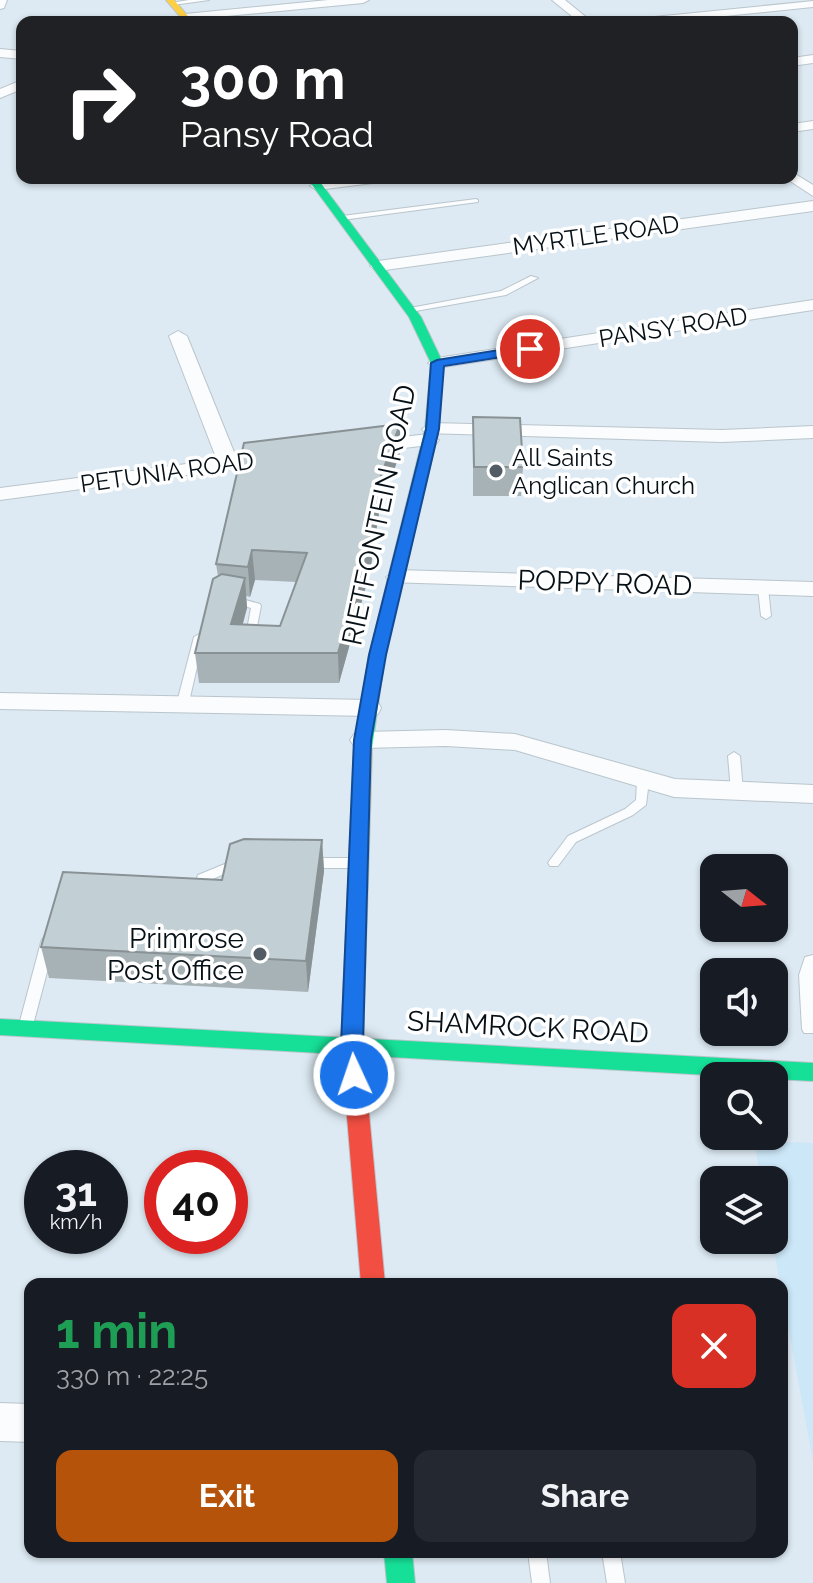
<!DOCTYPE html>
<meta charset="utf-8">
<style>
body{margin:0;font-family:Raleway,sans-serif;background:#242831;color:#f1f3f6;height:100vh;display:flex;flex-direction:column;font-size:30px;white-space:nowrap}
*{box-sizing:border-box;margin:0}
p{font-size:26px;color:#9ea1a6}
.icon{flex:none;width:44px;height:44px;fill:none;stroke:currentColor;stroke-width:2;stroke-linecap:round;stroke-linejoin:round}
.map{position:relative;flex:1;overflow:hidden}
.side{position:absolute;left:24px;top:1278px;width:764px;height:280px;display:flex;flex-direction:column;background:#171b24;border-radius:16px;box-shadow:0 2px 6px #0004}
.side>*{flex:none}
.banner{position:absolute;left:16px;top:16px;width:782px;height:168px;border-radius:16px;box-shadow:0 2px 6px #0004;background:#202124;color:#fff;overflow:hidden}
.needle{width:52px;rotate:107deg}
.controls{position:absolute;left:700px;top:854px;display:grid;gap:16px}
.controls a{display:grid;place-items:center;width:88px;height:88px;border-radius:16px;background:#171b24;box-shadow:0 2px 6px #0004;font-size:40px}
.speed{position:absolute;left:24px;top:1150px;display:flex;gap:16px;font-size:40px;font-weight:700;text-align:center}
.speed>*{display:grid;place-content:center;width:104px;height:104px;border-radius:50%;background:#171b24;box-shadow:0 2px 6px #0004;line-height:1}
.speed small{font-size:20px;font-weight:400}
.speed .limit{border:12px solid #d22;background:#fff;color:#111}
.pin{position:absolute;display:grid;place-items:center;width:68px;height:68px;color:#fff;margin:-34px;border:4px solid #fff;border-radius:50%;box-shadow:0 2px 8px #0007}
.me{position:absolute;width:88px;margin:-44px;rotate:357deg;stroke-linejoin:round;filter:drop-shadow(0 0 6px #0008)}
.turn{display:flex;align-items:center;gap:28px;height:168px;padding:0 32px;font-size:36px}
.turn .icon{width:104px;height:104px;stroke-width:2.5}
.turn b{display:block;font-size:56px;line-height:68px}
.round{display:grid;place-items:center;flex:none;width:84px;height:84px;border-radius:16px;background:#242831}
.overview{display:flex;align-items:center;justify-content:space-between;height:136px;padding:0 32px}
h1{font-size:48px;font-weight:700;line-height:60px;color:#1e9e55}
.primary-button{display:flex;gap:16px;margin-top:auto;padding:16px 32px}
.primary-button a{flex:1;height:92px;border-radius:16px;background:#b45309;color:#fff;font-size:32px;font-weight:700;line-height:92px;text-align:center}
.primary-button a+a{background:#242831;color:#f1f3f6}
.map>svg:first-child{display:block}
.built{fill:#cce7f8}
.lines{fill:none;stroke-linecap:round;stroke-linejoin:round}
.lane-casing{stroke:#bac5cc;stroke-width:2}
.street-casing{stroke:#bac5cc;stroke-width:2}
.fast-casing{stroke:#bac5cc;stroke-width:2}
.slow-casing{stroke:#bac5cc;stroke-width:2}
.jam-casing{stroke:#bac5cc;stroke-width:2}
.lane{fill:#fafcfd;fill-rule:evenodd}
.street{fill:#fafcfd;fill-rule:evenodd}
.fast{fill:#16e098;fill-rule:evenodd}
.slow{fill:#ffcf43;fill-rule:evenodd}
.jam{fill:#f24e42;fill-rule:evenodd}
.wall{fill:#a7b2b6;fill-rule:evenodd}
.shaded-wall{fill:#889194}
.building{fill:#c2cfd4;stroke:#889194;stroke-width:2}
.route{fill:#1a73e8;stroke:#114b97;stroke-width:2}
.poi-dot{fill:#515c64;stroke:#fff;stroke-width:3}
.labels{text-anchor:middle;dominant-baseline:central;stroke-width:7;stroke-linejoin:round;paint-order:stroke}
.far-street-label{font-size:24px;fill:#061017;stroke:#fff}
.far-poi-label{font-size:24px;fill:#061017;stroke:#fff;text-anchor:start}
.street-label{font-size:28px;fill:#061017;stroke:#fff}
.poi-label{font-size:28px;fill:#061017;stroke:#fff;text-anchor:end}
</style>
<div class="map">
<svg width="813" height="1583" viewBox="0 0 813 1583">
<rect width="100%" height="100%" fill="#ddeaf3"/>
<path class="built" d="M 754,1141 L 813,1143 L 813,1461 L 772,1240 L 774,1180 L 761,1180 Z"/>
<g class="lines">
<defs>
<g id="lane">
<path d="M 189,0 L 209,0 L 173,5 L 170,3 Z"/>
<path d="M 476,199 L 478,200 L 478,202 L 342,220 L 338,218 L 342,216 Z"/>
<path d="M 531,276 L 538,278 L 506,295 L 410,312 L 406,310 L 410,308 L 501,291 Z"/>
<path d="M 763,585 L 768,588 L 771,616 L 766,619 L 761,616 L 758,588 Z"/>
<path d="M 231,596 L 260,604 L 261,606 L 255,637 L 247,637 L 246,635 L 251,608 L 227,601 L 226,599 L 227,597 Z"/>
<path d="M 199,634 L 204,637 L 188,706 L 182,710 L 176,706 L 194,637 Z"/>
<path d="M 734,752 L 740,756 L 743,791 L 737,795 L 731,791 L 728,756 Z"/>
<path d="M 643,777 L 649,781 L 646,805 L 633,815 L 576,842 L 558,866 L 550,866 L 548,863 L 550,860 L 568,836 L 625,809 L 636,800 L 637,781 Z"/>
<path d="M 307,858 L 357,858 L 361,860 L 363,863 L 361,866 L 357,868 L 307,868 L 303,866 L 301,863 L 303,860 Z"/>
<path d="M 237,859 L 241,861 L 243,864 L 241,867 L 203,883 L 198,881 L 197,878 L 198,875 Z"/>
<path d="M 48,937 L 53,938 L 55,942 L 33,1025 L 31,1029 L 26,1031 L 21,1029 L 19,1025 L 41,942 L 43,938 Z"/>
<path d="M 813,955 L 813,1033 L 804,1033 L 802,1029 L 799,975 L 805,957 Z"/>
<path d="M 528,1552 L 546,1552 L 550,1583 L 532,1583 Z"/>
<path d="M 602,1552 L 620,1552 L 625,1583 L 607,1583 Z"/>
</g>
<g id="street">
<path d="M 0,0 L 7,0 L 4,8 L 0,9 Z"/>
<path d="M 328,0 L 369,0 L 363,3 L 185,20 L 179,17 L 185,14 Z"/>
<path d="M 552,0 L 565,0 L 592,22 L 579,22 Z"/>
<path d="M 813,1 L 813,7 L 668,22 L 628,22 L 634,19 Z"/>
<path d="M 0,49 L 22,51 L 22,59 L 0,57 Z"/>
<path d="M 813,55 L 813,63 L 792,66 L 792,58 Z"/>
<path d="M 22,80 L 22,89 L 0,98 L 0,89 Z"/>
<path d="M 813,121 L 813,129 L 792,132 L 792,124 Z"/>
<path d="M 792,172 L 813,185 L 813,196 L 787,179 L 792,178 Z"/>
<path d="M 346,178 L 388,178 L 381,182 L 317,190 L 310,186 L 317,182 Z"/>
<path d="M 813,201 L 813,211 L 378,271 L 370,266 L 378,261 Z"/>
<path d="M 813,300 L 813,310 L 437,368 L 428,363 L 437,358 Z"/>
<path d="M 178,331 L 187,336 L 236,457 L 281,454 L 284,458 L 281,462 L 0,500 L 0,488 L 217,460 L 169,336 Z"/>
<path d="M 432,423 L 722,430 L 813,426 L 813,438 L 722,442 L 425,433 L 422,429 Z"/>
<path d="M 429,434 L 439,440 L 436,444 L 365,453 L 355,447 L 365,441 Z"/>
<path d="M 397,570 L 813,582 L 813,596 L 389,582 L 386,577 Z"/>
<path d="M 0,693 L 369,700 L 378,702 L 381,708 L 378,714 L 369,716 L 0,709 Z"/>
<path d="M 446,730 L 515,734 L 675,779 L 813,785 L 813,803 L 674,797 L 515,750 L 446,746 L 363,748 L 354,746 L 350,740 L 354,734 L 363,732 Z"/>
<path d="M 0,1403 L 30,1404 L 30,1442 L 0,1441 Z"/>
</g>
<g id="fast">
<path d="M 307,178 L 317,178 L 421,317 L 443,363 L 439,429 L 385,655 L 372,748 L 363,754 L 354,748 L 369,655 L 425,429 L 431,363 L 409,317 Z"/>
<path d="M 0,1019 L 813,1063 L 813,1081 L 774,1079 L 774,1076 L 726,1076 L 0,1035 Z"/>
<path d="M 384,1552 L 412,1552 L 415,1583 L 387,1583 Z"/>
</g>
<g id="slow">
<path d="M 166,0 L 174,0 L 193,22 L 185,22 Z"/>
<path d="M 363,742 L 372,748 L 363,1045 L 366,1081 L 363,1087 L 355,1090 L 347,1087 L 344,1081 L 341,1045 L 354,748 Z"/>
</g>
<path id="jam" d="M 355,1072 L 363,1075 L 366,1081 L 385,1284 L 361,1284 L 344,1081 L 347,1075 Z"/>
</defs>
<use href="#lane" class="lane-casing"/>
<use href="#street" class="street-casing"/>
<use href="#fast" class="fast-casing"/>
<use href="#slow" class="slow-casing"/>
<use href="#jam" class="jam-casing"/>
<use href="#lane" class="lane"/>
<use href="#street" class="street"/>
<use href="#fast" class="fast"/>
<use href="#slow" class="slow"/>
<use href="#jam" class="jam"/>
</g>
<g class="wall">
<path d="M 473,417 L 523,467 L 521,496 L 473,496 Z"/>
<path d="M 400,424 L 400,453 L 379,513 L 370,572 L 339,683 L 199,683 L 195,653 L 218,576 L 216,564 ZM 255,580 L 296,582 L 280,626 L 243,624 L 247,608 L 246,596 L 250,597 Z"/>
<path d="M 322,840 L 324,871 L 308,992 L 49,978 L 41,947 L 222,880 Z"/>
</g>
<g class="shaded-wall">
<path d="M 400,424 L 400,453 L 379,513 L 370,572 L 339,683 L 338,653 L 378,484 Z"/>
<path d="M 252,550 L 255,580 L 250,597 L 248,567 Z"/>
<path d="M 245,578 L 247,608 L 234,654 L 231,624 Z"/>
<path d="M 322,840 L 324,871 L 308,992 L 306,961 Z"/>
</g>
<g class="building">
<path d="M 473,417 L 520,418 L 523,467 L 474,467 Z"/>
<path d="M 400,424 L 378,484 L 370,542 L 338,653 L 195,653 L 213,579 L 222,574 L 245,578 L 231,624 L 280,626 L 307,553 L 252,550 L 248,567 L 216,564 L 244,443 Z"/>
<path d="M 244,839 L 322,840 L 306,961 L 41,947 L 63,872 L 222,880 L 230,844 Z"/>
</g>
<path class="route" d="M 530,345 L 534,346 L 534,352 L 444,366 L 439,429 L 386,655 L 371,740 L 363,1045 L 365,1075 L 362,1081 L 354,1084 L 347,1081 L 341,1045 L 354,740 L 369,655 L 426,429 L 431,363 L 437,360 Z"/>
<g class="poi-dot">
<circle cx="496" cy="471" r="8"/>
<circle cx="260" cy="954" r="8"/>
</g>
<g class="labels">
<g class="far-street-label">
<text transform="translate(596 235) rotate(-8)">MYRTLE ROAD</text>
<text transform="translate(673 327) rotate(-9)">PANSY ROAD</text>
<text transform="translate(167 472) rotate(-8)">PETUNIA ROAD</text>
</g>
<g class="far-poi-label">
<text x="512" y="457">All Saints<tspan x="512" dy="28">Anglican Church</tspan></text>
</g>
<g class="street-label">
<text transform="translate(379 515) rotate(-78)">RIETFONTEIN ROAD</text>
<text transform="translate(605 583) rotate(2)">POPPY ROAD</text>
<text transform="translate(528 1027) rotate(3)">SHAMROCK ROAD</text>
</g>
<g class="poi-label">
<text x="244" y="938">Primrose<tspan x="244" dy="32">Post Office</tspan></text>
</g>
</g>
</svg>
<div class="controls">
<a><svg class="needle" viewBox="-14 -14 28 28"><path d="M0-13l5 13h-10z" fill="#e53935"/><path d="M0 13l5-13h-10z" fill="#9ea1a6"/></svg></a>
<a><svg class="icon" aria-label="sound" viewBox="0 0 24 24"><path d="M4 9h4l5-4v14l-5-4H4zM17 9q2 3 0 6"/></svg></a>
<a><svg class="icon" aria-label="search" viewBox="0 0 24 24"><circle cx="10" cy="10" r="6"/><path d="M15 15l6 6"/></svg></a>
<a><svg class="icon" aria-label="layers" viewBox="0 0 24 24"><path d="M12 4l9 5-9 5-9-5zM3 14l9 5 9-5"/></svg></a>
</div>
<div class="speed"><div>31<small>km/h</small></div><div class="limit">40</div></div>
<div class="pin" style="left:530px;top:349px;background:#d93025"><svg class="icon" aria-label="arrive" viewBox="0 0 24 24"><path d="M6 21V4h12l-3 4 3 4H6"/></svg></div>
<svg class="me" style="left:354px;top:1075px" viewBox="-20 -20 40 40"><circle r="17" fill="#1a73e8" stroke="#fff" stroke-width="3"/><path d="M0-11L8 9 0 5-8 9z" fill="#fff"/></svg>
<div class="banner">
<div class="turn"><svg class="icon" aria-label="right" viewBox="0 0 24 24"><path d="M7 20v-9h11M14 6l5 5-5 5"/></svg><div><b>300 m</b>Pansy Road</div></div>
</div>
<section class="side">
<div class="overview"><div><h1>1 min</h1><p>330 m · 22:25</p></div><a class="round" style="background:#d93025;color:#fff"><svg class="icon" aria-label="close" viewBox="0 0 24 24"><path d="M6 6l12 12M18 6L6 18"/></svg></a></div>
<div class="primary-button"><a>Exit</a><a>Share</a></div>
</section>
</div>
